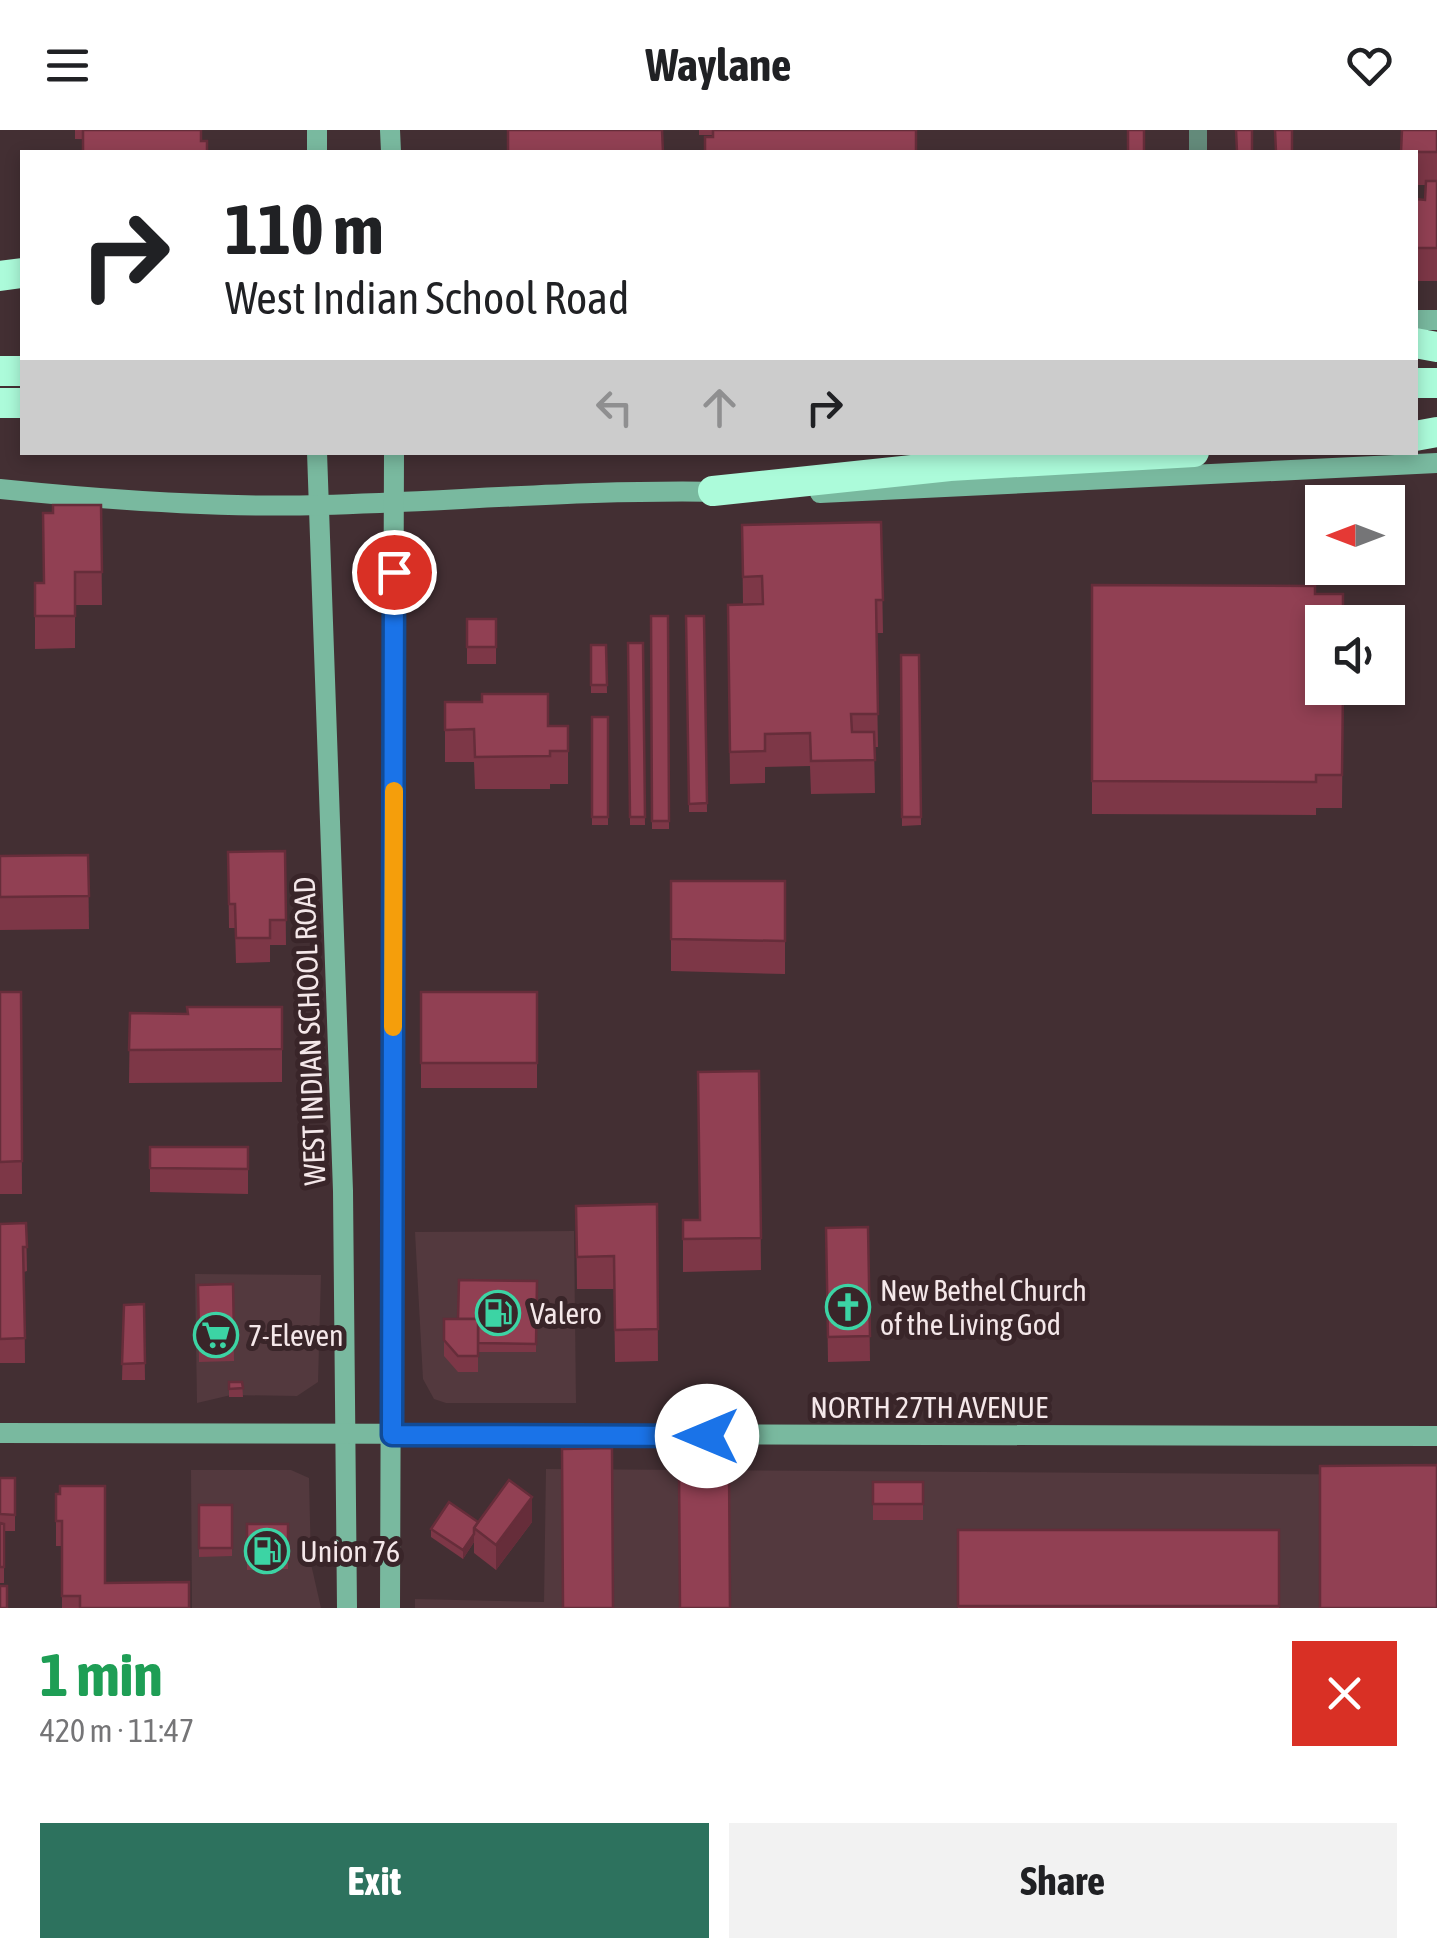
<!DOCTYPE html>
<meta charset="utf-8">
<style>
body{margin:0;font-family:"Asap Condensed",sans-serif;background:#f2f2f2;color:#202124;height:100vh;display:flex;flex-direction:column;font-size:38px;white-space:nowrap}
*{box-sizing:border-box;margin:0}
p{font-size:32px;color:#757577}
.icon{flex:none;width:55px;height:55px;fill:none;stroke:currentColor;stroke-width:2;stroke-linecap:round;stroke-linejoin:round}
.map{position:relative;height:1478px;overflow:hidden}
.side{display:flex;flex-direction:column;background:#fff;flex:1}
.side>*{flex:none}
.top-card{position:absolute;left:20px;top:20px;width:1398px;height:305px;border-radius:0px;box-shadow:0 5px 15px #0003;background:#fff;color:#202124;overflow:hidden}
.needle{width:65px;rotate:270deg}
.controls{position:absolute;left:1305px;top:355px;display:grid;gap:20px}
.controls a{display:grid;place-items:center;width:100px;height:100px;border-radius:0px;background:#fff;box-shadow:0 5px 15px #0003;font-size:50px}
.pin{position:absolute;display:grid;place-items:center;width:85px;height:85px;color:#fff;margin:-42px;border:5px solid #fff;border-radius:50%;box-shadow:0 2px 10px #0007}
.me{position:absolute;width:110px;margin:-55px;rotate:270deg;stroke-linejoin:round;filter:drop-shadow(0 0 8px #0008)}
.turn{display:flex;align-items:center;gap:35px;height:210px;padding:0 40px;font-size:45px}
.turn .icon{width:130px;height:130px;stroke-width:2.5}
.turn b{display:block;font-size:70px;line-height:85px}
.lanes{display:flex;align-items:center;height:95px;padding:0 40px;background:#0003;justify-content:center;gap:50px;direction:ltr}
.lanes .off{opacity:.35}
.round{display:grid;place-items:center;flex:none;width:105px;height:105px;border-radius:0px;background:#f2f2f2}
.summary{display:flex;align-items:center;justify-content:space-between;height:170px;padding:0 40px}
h1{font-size:60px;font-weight:700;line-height:75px;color:#1e9e55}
.cta{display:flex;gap:20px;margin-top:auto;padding:20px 40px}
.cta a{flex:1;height:115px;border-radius:0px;background:#2d725e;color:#fff;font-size:40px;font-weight:700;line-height:115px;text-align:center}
.cta a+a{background:#f2f2f2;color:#202124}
header{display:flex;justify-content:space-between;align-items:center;height:130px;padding:0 40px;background:#fff;font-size:45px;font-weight:700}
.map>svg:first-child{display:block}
.built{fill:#53393e}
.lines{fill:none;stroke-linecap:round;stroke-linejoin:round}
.minor{stroke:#638a7a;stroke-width:18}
.secondary{stroke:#79b99f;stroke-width:20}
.motorway{stroke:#acfbda;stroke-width:30}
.wall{fill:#7d3747}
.shaded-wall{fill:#662d3a}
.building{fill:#914053;stroke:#662d3a;stroke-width:2.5}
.route-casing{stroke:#114b97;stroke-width:25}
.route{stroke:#1a73e8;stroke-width:18}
.slow{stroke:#f59e0b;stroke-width:18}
.labels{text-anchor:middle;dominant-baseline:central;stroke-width:10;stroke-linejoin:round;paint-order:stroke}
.street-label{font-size:30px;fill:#f4e7e9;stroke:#392529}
.poi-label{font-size:30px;fill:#f4e7e9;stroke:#392529;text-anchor:start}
</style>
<header><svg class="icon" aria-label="menu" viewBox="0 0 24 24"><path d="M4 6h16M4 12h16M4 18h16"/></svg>Waylane<svg class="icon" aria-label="heart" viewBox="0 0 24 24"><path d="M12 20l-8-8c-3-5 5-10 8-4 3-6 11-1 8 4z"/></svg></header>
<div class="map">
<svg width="1437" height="1478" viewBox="0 0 1437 1478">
<rect width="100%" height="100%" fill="#432f33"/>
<g class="built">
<path d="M 574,1101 L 576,1273 L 446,1273 L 434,1269 L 423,1249 L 415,1102 Z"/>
<path d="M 195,1144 L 321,1145 L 318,1252 L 297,1266 L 231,1265 L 197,1273 Z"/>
<path d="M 546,1339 L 1437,1345 L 1437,1478 L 415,1478 L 415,1469 L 544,1472 Z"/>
<path d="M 191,1340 L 291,1340 L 309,1348 L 311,1434 L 321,1478 L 192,1478 Z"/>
</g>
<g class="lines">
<path class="minor" d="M 1198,0 L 1198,22"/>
<g class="secondary">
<path d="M 390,0 L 391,22"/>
<path d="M 317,22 L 317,0"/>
<path d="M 1415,190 L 1437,190"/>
<path d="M 317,322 L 343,1061 L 347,1478"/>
<path d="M 0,359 C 106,370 214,378 321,375 C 456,371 591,359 726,362"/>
<path d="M 820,363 L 1437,333"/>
<path d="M 0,1303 L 1437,1306"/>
<path d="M 390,1478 L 394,322"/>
</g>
<g class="motorway">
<path d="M 0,146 L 22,143"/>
<path d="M 1415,213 L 1437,217"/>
<path d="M 0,241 L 22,241"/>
<path d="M 1415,253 L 1437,253"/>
<path d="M 0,273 L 22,273"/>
<path d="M 1415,306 L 1437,302"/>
<path d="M 713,361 L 950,336 L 1194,322"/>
</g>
</g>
<g class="wall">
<path d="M 75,0 L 201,0 L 201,11 L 75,9 Z"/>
<path d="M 699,0 L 916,0 L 713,7 L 713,5 L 699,5 Z"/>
<path d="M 1437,0 L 1437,151 L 1415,151 L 1415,69 L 1425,70 L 1425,55 L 1415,55 L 1415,22 Z"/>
<path d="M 101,375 L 102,475 L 75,475 L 75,518 L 35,519 L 35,453 L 44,453 Z"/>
<path d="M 881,392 L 883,503 L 876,503 L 878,617 L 874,617 L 875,663 L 811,664 L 810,636 L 765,637 L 765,653 L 730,654 L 728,475 L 743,475 L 742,395 Z"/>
<path d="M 1092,455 L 1315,464 L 1343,558 L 1342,678 L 1316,678 L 1316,685 L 1092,684 Z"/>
<path d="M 651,486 L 668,486 L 669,699 L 652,699 Z"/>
<path d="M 686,486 L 704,486 L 707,682 L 689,682 Z"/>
<rect x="467" y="489" width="29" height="45"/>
<path d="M 628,513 L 643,513 L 645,695 L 630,695 Z"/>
<path d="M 591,515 L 606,515 L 607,563 L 591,563 Z"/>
<path d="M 901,525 L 919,525 L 921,695 L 902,696 Z"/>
<path d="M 445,572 L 548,596 L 568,596 L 568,654 L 550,654 L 550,659 L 475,659 L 474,632 L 445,632 Z"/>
<rect x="592" y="587" width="16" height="108"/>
<path d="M 285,721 L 286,815 L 270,815 L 270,832 L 236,833 L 235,798 L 229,798 L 228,722 Z"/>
<path d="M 88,725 L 89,799 L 0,800 L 0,726 Z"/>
<path d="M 671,751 L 785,751 L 785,844 L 671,841 Z"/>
<path d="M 0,862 L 21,862 L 22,1064 L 0,1064 Z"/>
<rect x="421" y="862" width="116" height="96"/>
<path d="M 282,877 L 282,952 L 129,953 L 130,883 L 187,884 Z"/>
<path d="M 759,941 L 761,1140 L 683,1142 L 683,1090 L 700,1090 Z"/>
<path d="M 150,1017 L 248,1017 L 248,1064 L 150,1062 Z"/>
<path d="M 657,1074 L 658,1231 L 615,1232 L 614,1159 L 577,1159 L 576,1076 Z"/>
<path d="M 26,1093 L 27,1141 L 24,1142 L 25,1233 L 0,1233 L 0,1094 Z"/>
<path d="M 868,1097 L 870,1231 L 828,1232 L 826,1098 Z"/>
<path d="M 537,1151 L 536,1222 L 478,1222 L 478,1242 L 458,1242 L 444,1226 L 444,1189 L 458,1189 Z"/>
<path d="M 233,1154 L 234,1231 L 199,1232 L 198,1155 Z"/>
<path d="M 144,1174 L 145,1250 L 122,1250 L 124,1175 Z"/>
<path d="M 229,1252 L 242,1252 L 243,1267 L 229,1267 Z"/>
<path d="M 0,1348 L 15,1348 L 15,1401 L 4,1401 L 4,1453 L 0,1453 Z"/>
<rect x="873" y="1352" width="50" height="38"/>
<path d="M 56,1364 L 105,1453 L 189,1478 L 62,1478 L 62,1416 L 56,1416 Z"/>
<path d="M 199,1375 L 232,1375 L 232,1426 L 199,1427 Z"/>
<path d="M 478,1392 L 532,1392 L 496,1440 L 474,1423 L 474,1412 L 463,1429 L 431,1407 L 431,1399 Z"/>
<path d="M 247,1394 L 288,1394 L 288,1439 L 247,1440 Z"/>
<rect x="958" y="1400" width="321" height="78"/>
</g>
<g class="shaded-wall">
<path d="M 532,1367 L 532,1392 L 496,1440 L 496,1415 Z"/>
<path d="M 474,1404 L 474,1412 L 463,1429 L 463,1420 Z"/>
</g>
<g class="building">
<path d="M 83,0 L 201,0 L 201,11 L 207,11 L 207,22 L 83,22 Z"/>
<path d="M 508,0 L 662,0 L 663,22 L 508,22 Z"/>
<path d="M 713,0 L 916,0 L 916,22 L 705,22 L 705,7 L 713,7 Z"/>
<rect x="1128" y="0" width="16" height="22"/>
<path d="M 1236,0 L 1252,0 L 1252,22 L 1237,22 Z"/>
<path d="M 1275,0 L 1292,0 L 1292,22 L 1276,22 Z"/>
<path d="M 1402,0 L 1437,0 L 1437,22 L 1401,22 Z"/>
<path d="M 1426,51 L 1437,51 L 1437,118 L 1415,118 L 1415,69 L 1425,70 Z"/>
<path d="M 53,375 L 101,375 L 102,442 L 75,442 L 75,486 L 35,486 L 35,453 L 44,453 L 43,383 L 53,383 Z"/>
<path d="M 881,392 L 883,470 L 876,470 L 878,584 L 851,584 L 852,602 L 874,602 L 875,630 L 811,631 L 810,603 L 765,604 L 765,621 L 730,622 L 728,475 L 763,474 L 762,446 L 743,447 L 742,395 Z"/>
<path d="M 1092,455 L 1315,456 L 1315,464 L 1343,464 L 1343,492 L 1322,492 L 1322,558 L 1343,558 L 1342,645 L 1316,645 L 1316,652 L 1092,651 Z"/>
<path d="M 651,486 L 668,486 L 669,691 L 652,691 Z"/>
<path d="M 686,486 L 704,486 L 707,673 L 689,674 Z"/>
<rect x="467" y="489" width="29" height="28"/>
<path d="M 628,513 L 643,513 L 645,687 L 630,687 Z"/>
<path d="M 591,515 L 606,515 L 607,555 L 591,555 Z"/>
<path d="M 901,525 L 919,525 L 921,687 L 902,687 Z"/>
<path d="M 482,564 L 548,564 L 548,596 L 568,596 L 568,621 L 550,621 L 550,626 L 475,627 L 474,599 L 445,600 L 445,572 L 482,572 Z"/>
<rect x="592" y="587" width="16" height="100"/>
<path d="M 285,721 L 286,790 L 270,790 L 270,808 L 236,808 L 235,774 L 229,774 L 228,722 Z"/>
<path d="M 88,725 L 89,766 L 0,767 L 0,726 Z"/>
<path d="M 671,751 L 785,751 L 785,811 L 671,809 Z"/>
<path d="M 0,862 L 21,862 L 22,1031 L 0,1032 Z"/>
<rect x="421" y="862" width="116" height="71"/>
<path d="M 187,877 L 282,877 L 282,919 L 129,920 L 130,883 L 188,884 Z"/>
<path d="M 759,941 L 761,1108 L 683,1109 L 683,1090 L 700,1090 L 698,942 Z"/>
<path d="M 150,1017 L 248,1017 L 248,1039 L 150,1038 Z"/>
<path d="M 657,1074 L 658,1199 L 615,1200 L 614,1126 L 577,1127 L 576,1076 Z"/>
<path d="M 26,1093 L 27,1117 L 23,1117 L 25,1208 L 0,1209 L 0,1094 Z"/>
<path d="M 868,1097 L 870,1206 L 828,1207 L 826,1098 Z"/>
<path d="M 459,1150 L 537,1151 L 536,1214 L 478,1213 L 478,1189 L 458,1189 Z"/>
<path d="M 233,1154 L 234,1206 L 199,1207 L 198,1155 Z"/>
<path d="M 144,1174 L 145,1233 L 122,1234 L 124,1175 Z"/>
<path d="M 444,1189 L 478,1189 L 478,1226 L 458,1226 L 444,1210 Z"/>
<path d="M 229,1252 L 242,1252 L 243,1258 L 229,1259 Z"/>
<path d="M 612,1318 L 613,1478 L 563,1478 L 562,1319 Z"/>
<path d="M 679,1335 L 729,1335 L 730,1478 L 680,1478 Z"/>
<path d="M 1437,1335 L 1437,1478 L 1320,1478 L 1320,1336 Z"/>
<path d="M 0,1348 L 15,1348 L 15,1385 L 0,1384 Z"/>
<path d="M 509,1350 L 532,1367 L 496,1415 L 474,1398 Z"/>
<rect x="873" y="1352" width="50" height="22"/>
<path d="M 60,1356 L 105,1356 L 105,1453 L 189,1452 L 189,1478 L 80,1478 L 80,1466 L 62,1466 L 62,1391 L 56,1391 L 56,1364 L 60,1364 Z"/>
<path d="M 449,1372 L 478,1392 L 474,1398 L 474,1404 L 463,1420 L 431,1399 Z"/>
<rect x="199" y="1375" width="33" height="43"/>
<path d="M 0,1393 L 4,1394 L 4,1437 L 0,1437 Z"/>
<rect x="247" y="1394" width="41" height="37"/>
<rect x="958" y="1400" width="321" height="76"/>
<rect x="0" y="1456" width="7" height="22"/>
</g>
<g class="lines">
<defs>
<path id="route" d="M 394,442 L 392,1305 L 707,1306"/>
</defs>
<use href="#route" class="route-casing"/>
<use href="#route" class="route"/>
<path class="slow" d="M 393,897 L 394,661"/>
</g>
<defs>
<symbol id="church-ring" viewBox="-11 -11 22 22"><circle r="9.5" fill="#392529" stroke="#3cd4a4" stroke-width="1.5"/><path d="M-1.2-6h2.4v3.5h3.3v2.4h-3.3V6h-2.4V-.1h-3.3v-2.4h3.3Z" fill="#3cd4a4"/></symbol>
<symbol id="fuel-ring" viewBox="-11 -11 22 22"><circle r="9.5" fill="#392529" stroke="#3cd4a4" stroke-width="1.5"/><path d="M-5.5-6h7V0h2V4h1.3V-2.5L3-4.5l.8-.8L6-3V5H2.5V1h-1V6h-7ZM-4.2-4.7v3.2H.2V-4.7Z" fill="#3cd4a4"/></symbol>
<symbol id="supermarket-ring" viewBox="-11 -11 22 22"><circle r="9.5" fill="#392529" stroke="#3cd4a4" stroke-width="1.5"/><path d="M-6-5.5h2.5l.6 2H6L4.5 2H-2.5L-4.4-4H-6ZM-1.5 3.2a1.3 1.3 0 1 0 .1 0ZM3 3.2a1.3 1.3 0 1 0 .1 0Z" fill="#3cd4a4"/></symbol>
</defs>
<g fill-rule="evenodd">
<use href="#church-ring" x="823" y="1152" width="50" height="50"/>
<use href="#fuel-ring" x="473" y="1158" width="50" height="50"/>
<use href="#supermarket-ring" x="191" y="1180" width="50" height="50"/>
<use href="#fuel-ring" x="242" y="1396" width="50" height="50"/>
</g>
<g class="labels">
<g class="street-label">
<text transform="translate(309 901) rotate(-92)">WEST INDIAN SCHOOL ROAD</text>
<text x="929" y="1277">NORTH 27TH AVENUE</text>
</g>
<g class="poi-label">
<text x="880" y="1160">New Bethel Church<tspan x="880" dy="34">of the Living God</tspan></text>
<text x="530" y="1183">Valero</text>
<text x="248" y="1205">7-Eleven</text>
<text x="300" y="1421">Union 76</text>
</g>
</g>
</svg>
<div class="controls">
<a><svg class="needle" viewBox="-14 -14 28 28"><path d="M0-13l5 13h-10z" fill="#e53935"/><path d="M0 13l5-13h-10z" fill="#757577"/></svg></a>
<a><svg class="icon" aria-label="sound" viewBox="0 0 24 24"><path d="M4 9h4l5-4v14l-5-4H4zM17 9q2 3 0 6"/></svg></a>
</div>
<div class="pin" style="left:394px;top:442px;background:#d93025"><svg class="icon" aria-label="arrive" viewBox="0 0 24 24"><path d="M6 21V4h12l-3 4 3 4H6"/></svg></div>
<svg class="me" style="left:707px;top:1306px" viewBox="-20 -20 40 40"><circle r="19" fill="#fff"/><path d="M0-13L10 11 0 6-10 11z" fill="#1a73e8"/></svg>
<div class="top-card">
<div class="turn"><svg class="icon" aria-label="right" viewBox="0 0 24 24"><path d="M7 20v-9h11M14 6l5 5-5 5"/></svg><div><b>110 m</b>West Indian School Road</div></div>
<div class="lanes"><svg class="icon off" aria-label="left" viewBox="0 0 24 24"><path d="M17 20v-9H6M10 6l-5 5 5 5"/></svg><svg class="icon off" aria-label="ahead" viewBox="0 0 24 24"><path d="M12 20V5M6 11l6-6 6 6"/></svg><svg class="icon" aria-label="right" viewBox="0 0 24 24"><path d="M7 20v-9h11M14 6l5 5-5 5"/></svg></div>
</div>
</div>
<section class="side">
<div class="summary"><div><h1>1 min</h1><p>420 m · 11:47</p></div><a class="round" style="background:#d93025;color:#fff"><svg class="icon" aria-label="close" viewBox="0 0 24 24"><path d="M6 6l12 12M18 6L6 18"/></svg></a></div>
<div class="cta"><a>Exit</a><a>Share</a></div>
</section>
